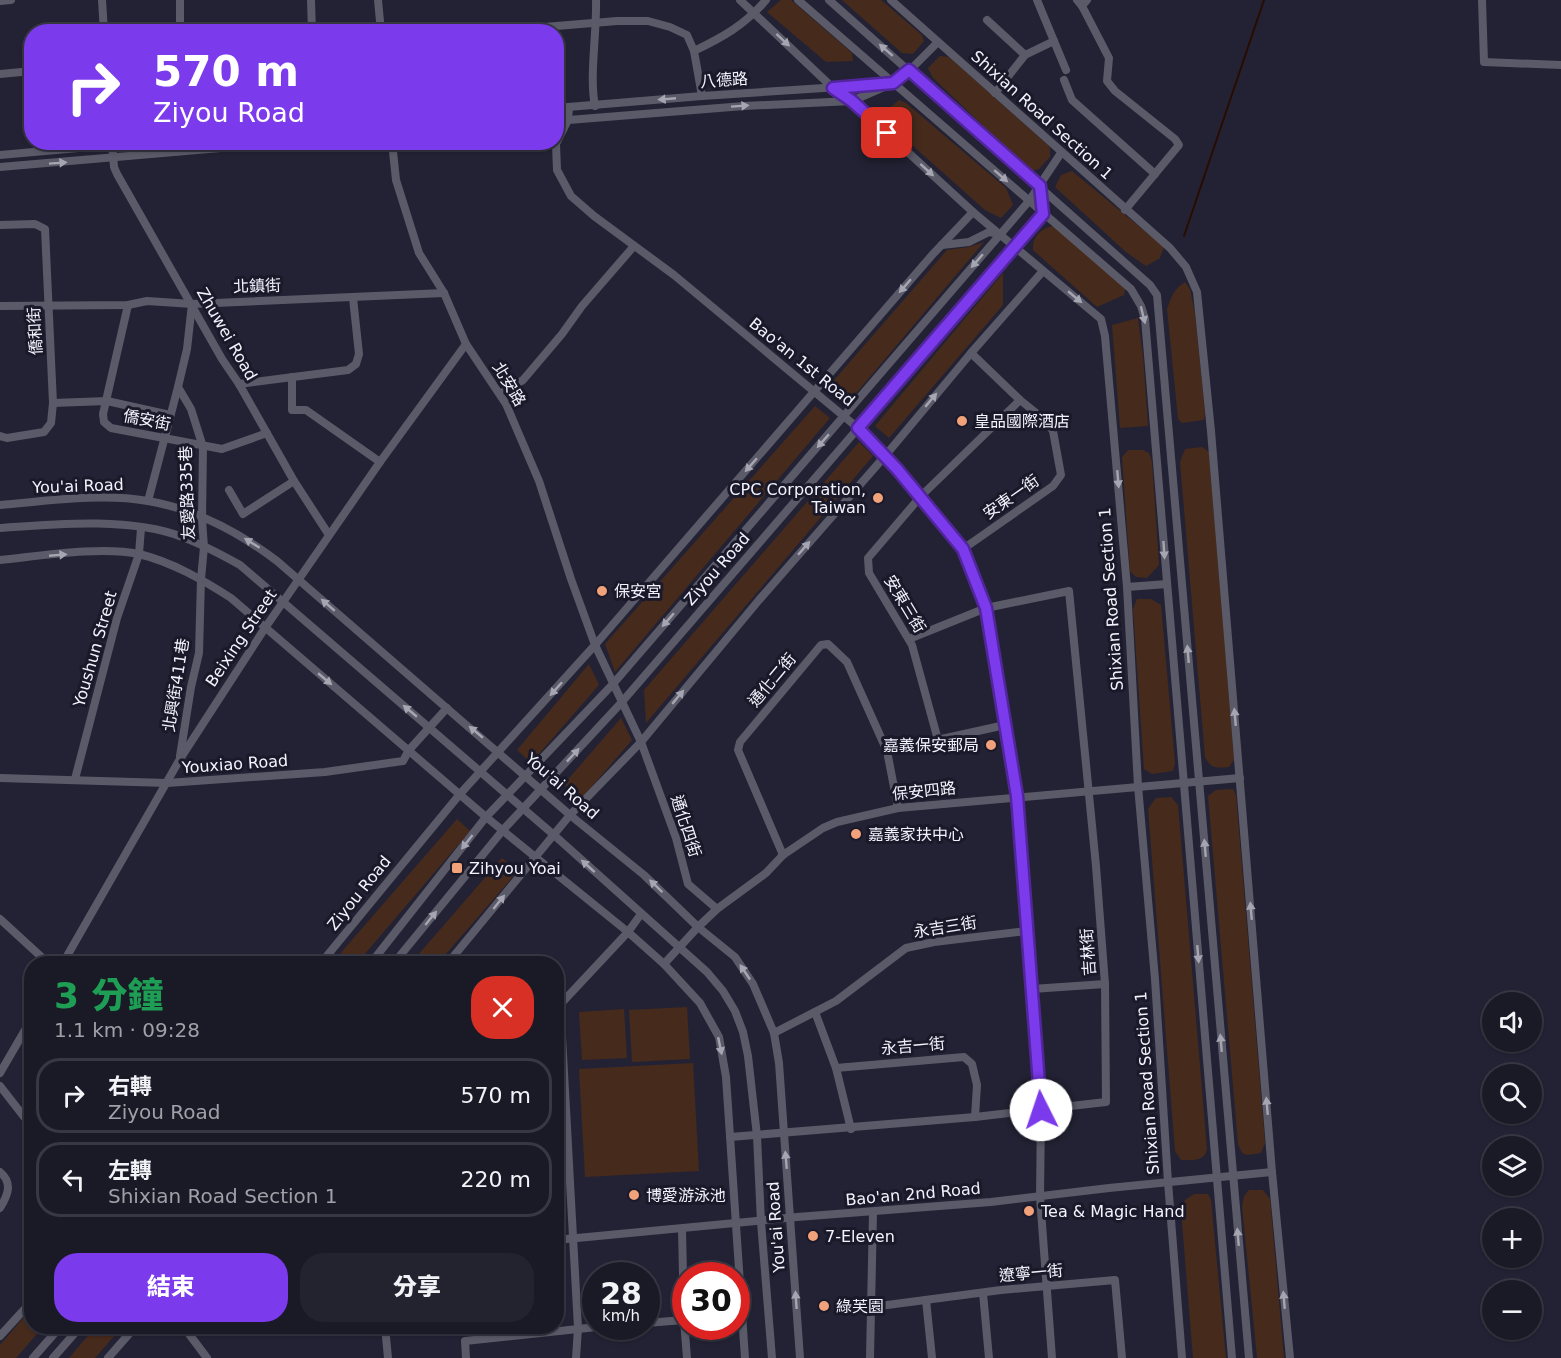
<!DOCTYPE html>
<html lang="zh-TW">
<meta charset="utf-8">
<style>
body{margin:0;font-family:"DejaVu Sans","Noto Sans TC",sans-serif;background:#23232f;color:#f1f3f6;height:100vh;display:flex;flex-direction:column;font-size:22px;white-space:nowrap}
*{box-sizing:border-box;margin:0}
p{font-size:20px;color:#9fa1a7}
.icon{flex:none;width:33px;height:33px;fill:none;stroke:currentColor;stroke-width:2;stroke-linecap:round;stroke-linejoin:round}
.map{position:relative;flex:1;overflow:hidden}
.panel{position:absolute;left:24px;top:956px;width:540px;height:378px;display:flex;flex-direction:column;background:#1a1a27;border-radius:24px;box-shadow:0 2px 4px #0004,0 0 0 2px #383844}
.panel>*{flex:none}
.banner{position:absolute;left:24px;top:24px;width:540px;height:126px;border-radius:24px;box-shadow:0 2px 4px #0004,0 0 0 2px #383844;background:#7c3aed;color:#fff;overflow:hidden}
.fabs{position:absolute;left:1482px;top:992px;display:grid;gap:12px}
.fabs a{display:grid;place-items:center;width:60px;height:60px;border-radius:50%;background:#1a1a27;box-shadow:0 2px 4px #0004,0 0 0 2px #383844;font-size:30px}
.speed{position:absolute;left:582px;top:1262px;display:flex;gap:12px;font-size:30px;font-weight:700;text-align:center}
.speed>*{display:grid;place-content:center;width:78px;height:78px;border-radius:50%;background:#1a1a27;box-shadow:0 2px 4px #0004,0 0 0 2px #383844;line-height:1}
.speed small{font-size:15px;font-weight:400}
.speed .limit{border:9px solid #d22;background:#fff;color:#111}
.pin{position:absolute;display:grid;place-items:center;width:51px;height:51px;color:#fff;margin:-26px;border-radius:12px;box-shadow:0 3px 9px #0006}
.me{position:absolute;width:66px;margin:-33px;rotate:356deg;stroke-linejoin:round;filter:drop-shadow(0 0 4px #0008)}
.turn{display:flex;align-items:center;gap:21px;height:126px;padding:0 30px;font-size:27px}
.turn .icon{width:78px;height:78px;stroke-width:2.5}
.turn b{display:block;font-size:42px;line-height:51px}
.round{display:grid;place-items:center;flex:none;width:63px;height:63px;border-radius:24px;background:#23232f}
.overview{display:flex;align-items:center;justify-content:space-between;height:102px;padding:0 30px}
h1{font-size:36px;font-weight:800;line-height:45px;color:#1e9e55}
.cta{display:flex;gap:12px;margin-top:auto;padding:12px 30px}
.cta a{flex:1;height:69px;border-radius:24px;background:#7c3aed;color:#fff;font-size:24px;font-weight:800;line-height:69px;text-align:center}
.cta a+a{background:#23232f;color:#f1f3f6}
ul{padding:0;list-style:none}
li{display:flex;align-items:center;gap:18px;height:75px;margin:0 12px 9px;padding:0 18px;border:3px solid #383844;border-radius:24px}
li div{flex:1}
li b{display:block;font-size:22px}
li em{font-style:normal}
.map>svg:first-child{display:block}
.green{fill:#462a1c}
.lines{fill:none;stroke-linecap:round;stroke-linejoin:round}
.stream{stroke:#280c00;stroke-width:2}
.minor{stroke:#5a5a69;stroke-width:8}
.oneway{fill:#a6a6b3}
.route-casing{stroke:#51269a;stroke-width:15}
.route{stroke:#7c3aed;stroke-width:10}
.poi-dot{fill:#f1a27b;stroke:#1a192a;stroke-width:2}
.labels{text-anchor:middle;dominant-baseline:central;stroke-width:6;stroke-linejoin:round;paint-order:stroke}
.street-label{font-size:16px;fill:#f3f3fd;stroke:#1a192a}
.poi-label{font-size:16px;fill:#f3f3fd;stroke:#1a192a;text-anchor:start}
</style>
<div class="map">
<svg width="1561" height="1358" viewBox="0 0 1561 1358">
<rect width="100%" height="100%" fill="#232234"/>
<g class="green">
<path d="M 781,0 L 791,0 L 852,53 L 853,61 L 826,62 L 767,12 Z"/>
<path d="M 842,0 L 881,0 L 922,35 L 924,41 L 913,54 L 902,53 Z"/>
<path d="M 940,56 L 949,57 L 1050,147 L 1050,157 L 1039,169 L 1031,171 L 933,78 L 928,68 Z"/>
<path d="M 899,100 L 906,103 L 1006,188 L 1013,205 L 1001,218 L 985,210 L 885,121 L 885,112 Z"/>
<path d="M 1072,171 L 1164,247 L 1160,258 L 1146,266 L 1126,252 L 1055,187 L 1061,175 Z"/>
<path d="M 1053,226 L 1123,285 L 1125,290 L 1124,295 L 1097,307 L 1033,250 C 1032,237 1041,228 1053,226 Z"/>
<path d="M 984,242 L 847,404 L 829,386 L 947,250 L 969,247 Z"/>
<path d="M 1003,273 L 1003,305 L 889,438 L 875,426 Z"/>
<path d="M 1185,282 L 1190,289 L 1195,314 L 1205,413 L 1204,420 L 1182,423 L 1178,419 L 1167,309 C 1171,297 1174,289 1185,282 Z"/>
<path d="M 1138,318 L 1143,356 L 1148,426 L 1120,428 L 1112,325 Z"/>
<path d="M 815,406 L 830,418 L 615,672 L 605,644 Z"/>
<path d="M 859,442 L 873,456 L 646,723 L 644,690 Z"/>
<path d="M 1202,447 L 1209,452 L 1234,760 L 1229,767 C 1216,768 1211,769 1205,757 L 1180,462 L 1185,449 Z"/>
<path d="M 1128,450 L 1143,450 L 1149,453 L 1152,462 L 1159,565 L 1147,578 L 1136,577 L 1130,571 L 1122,457 Z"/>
<path d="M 1137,599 L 1151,599 L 1161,605 L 1175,763 L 1173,771 L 1152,774 L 1144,769 L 1133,609 Z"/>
<path d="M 589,664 L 599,685 L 531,763 L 517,750 Z"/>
<path d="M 621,718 L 632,740 L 581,799 L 564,784 Z"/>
<path d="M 1233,789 L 1236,795 L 1265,1143 L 1261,1153 L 1247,1155 L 1242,1153 L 1238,1144 L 1208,796 L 1216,790 Z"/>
<path d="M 1171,797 L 1178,805 L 1207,1149 C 1204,1162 1193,1160 1181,1160 L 1175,1151 L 1148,809 L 1156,798 Z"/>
<path d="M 457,819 L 470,831 L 357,963 L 332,963 Z"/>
<path d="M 502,858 L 518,871 L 438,963 L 411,963 Z"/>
<path d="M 687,1007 L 690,1059 L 632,1062 L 629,1010 Z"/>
<path d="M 624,1009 L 627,1058 L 582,1060 L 579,1012 Z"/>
<path d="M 693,1063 L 699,1171 L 585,1177 L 579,1069 Z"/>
<path d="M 1249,1190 L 1263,1190 L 1270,1199 L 1284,1358 L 1257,1358 L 1242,1206 L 1244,1196 Z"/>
<path d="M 1194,1194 L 1208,1194 L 1211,1200 L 1226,1358 L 1193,1358 L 1181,1210 L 1185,1200 Z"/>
<path d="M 31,1309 L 32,1326 L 44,1326 L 16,1358 L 0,1358 L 0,1345 Z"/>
<path d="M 96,1326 L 123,1326 L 95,1358 L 69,1358 Z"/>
</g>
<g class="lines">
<path class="stream" d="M 1184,236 L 1264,0"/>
<g class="minor">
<path d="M 102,0 L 104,32"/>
<path d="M 180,0 L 180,32"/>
<path d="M 311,0 L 312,32"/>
<path d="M 378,0 L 381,32"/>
<path d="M 740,0 L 833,88 L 852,101 L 973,212 L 1101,319 L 1105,336 L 1127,587 L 1138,786 L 1155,979 L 1168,1182 L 1182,1358"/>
<path d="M 798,0 L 1131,289 L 1141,306 L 1145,319 L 1232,1358"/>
<path d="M 829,0 L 1150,285 L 1157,295 L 1249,1358"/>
<path d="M 891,0 L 1170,248 L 1186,267 L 1197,292 L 1211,431 L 1272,1172 L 1290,1358"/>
<path d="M 1037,0 L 1066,70"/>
<path d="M 1077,0 L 1082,6 L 1087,0"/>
<path d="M 1482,0 L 1484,62 L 1561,65"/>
<path d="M 0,1 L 11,0"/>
<path d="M 1082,6 L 1109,58 L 1107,81 L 1115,91 L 1175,139 L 1179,145 L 1125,210"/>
<path d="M 987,20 L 1025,55"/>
<path d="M 485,32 L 617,21 L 648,21 L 670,27 L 687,35 L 694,51 L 702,96"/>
<path d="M 694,51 C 723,37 745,25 766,0"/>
<path d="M 0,74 L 32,71"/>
<path d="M 1064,80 L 1072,100 L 1155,174"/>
<path d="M 995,93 L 1025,55 L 1054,41"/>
<path d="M 595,106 C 589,77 597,33 596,0"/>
<path d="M 569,107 L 568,120 L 556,144 L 557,170 L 571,196 L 594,216 L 674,275 L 858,428 L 921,496 L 963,549 L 986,608 L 1017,796 L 1041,1110 L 1040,1197 L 1052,1358"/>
<path d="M 556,108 L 702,96 L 886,84"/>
<path d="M 556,121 L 744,106 L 852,101 L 893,83 L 914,66 L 938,42"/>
<path d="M 112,142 L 114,167 L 117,174 L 222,359 L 239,384 L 294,481 L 329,535"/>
<path d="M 392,142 L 396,180 L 419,253 L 444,293 L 466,344 L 506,404 L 539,481 L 571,579 L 595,645 L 641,742 L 676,838 L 688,884 L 717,909"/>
<path d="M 0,155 L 146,142"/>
<path d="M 0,167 L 292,142"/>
<path d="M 0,225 L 35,224 L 45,229 L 53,403 L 51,423 L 44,432 L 7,438 L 0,436"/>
<path d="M 942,245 L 969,242 L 989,232 L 1000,234"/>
<path d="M 128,305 L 103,414 L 104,422 L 111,428 L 222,449 L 267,433"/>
<path d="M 0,306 L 128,305 L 147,301 L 192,304 L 444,293"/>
<path d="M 292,377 L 292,410 L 306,410 L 380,462"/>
<path d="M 239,384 L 348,370 L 356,364 L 359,354 L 353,298"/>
<path d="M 500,394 L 523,380 L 562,334 L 582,306 L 634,246"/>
<path d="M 53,403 L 107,401 L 170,415"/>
<path d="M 229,490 L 243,514 L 294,481"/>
<path d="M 148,501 L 178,387"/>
<path d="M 0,505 C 48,501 100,493 148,501 C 195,509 240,533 277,561 L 570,815 L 644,875 L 698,927 L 735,957 L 753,984 L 774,1033 L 779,1063 L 800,1358"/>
<path d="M 0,528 C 55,524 131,517 182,537 C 202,544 222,555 240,565 L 554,835 L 707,972 L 723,991 L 735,1011 L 743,1032 L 748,1056 L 757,1136 L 761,1222 L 772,1358"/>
<path d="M 963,549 L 1053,486 L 1061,475 L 1053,431 L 1045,420 L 1020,400 L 971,353"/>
<path d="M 0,560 C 40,556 101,546 139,554 C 172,562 203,580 231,598 L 486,817 L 628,932 L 664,964 L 700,1003 L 719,1037 L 726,1077 L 745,1358"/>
<path d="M 1127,587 L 1167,584"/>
<path d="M 938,740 L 912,645 L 869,573 L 868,558 L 921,496 L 1020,400"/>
<path d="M 887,751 L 1005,725"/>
<path d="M 180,756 L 191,687 L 199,653 L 201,579 L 204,547 L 202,519 L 203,447 L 191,409 L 178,387 L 187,349 L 192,304"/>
<path d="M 0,778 L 167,783 L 325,772 L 403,761 L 409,750 L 447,708"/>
<path d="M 75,779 L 117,618 L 139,554 L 141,528"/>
<path d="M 783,855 L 738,750 L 740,742 L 821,645 L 828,644 L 847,662 L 887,751 L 898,808"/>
<path d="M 0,919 L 48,963"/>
<path d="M 63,963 L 180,759 L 265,628 L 380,462 L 466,344"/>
<path d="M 321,963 L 460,794 L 595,645 L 933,254 L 973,212"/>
<path d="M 371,963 L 486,817 L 613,684 L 1029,201 L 1061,153"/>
<path d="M 394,963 L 503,830 L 621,703 L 1043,214 L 1040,186"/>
<path d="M 448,963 L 570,815 L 641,742 L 759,600 L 885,456 L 971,353 L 1043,271"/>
<path d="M 664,964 L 698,927 L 717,909 L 766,873 L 783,855 L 823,828 L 837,822 L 898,808 L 1240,778"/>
<path d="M 1032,989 L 1105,984"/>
<path d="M 556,1009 L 628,932 L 641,914"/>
<path d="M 556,1010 L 561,1018 L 578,1328 L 576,1358"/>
<path d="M 815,1012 L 836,1068 L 851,1129"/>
<path d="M 774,1033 L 836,1001 L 906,948 L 934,942 L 1027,931"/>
<path d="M 836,1068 L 964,1057 L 972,1064 L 977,1085 L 975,1117"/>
<path d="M 0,1073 L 32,1018"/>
<path d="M 0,1086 L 32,1127"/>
<path d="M 730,1137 L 975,1117 L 1106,1102 L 1105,984 L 1096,866 L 1069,591 L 986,608 L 909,639"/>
<path d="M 0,1172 C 13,1183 8,1195 0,1208"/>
<path d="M 682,1229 L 684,1320 L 687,1358"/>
<path d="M 556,1240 L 797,1217 L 991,1202 L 1109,1188 L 1272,1172"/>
<path d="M 983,1293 L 989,1358"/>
<path d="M 926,1300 L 932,1358"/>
<path d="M 872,1307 L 1001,1290 L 1115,1280 L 1122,1358"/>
<path d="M 646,1323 L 684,1320"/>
<path d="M 183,1326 L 207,1358"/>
<path d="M 385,1326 L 388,1358"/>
<path d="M 0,1336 L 32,1301"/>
<path d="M 33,1358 L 61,1326"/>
<path d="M 53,1358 L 81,1326"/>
<path d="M 108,1358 L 136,1326"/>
<path d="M 466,1358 L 465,1341 L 606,1326"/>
<path d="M 870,1358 L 873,1212"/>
</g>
</g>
<defs><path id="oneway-solid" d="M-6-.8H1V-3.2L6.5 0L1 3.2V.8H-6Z" transform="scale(1.5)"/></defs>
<g class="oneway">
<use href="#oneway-solid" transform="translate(783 40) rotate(43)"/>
<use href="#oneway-solid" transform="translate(886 50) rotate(-139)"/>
<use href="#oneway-solid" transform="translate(667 99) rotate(175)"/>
<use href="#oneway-solid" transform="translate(740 106) rotate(-4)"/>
<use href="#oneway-solid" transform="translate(58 163) rotate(-4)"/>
<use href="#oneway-solid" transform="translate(927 170) rotate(42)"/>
<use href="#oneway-solid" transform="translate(1001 176) rotate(41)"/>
<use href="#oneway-solid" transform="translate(977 261) rotate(131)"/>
<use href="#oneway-solid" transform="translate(905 286) rotate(131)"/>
<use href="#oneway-solid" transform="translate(1075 297) rotate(40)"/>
<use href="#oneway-solid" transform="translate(1143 315) rotate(76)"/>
<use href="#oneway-solid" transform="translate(931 400) rotate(-50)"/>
<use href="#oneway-solid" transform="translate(823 441) rotate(131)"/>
<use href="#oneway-solid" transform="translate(751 465) rotate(131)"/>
<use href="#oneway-solid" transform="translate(1118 479) rotate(85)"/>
<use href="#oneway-solid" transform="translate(252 543) rotate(-148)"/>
<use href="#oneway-solid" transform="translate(804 548) rotate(-49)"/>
<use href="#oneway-solid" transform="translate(1164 550) rotate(86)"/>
<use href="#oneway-solid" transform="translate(58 555) rotate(-5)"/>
<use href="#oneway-solid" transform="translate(328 605) rotate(-139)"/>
<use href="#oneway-solid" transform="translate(668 620) rotate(131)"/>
<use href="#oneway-solid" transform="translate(1188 654) rotate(-95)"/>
<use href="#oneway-solid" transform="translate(325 679) rotate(40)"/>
<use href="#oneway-solid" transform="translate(556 689) rotate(132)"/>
<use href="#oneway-solid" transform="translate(678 697) rotate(-50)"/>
<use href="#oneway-solid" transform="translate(410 711) rotate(-140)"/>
<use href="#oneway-solid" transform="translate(1235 717) rotate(-95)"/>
<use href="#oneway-solid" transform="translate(476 732) rotate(-140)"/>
<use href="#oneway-solid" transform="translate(573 755) rotate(-47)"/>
<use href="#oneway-solid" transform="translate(467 842) rotate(128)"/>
<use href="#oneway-solid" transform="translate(1205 848) rotate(-95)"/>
<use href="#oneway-solid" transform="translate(588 866) rotate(-138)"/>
<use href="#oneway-solid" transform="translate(656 886) rotate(-136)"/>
<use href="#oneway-solid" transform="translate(499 902) rotate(-51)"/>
<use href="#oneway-solid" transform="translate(1251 911) rotate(-95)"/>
<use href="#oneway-solid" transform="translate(431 918) rotate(-51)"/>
<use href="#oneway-solid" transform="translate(1198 954) rotate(85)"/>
<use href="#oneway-solid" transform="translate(745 972) rotate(-124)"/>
<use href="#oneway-solid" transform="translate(1221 1043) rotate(-95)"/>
<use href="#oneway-solid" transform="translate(720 1046) rotate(78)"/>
<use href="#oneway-solid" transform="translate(1267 1106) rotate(-95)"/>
<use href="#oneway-solid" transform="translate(786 1160) rotate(-95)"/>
<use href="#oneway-solid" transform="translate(1238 1237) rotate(-95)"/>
<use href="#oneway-solid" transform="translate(796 1300) rotate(-94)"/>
<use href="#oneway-solid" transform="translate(1284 1300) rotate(-95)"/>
</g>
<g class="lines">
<defs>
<path id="route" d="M 887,133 L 852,101 L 833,88 L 893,83 L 909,70 L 1040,186 L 1043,214 L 858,428 L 897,469 L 963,549 L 986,608 L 1017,796 L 1041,1110"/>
</defs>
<use href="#route" class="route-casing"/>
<use href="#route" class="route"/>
</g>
<g class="poi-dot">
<circle cx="962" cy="421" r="6"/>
<circle cx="878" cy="498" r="6"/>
<circle cx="602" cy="591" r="6"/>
<circle cx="991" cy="745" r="6"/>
<circle cx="856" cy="834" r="6"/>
<rect x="451" y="862" width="12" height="12" rx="3"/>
<circle cx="634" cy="1195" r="6"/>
<circle cx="1029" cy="1211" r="6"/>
<circle cx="813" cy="1236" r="6"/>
<circle cx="824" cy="1306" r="6"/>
</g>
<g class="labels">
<g class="street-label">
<text transform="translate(724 80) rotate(-4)">八德路</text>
<text transform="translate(1042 115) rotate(42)">Shixian Road Section 1</text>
<text transform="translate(257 286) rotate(-2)">北鎮街</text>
<text transform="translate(35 331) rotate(-93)">僑和街</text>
<text transform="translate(227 334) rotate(60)">Zhuwei Road</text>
<text transform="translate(802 362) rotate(39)">Bao'an 1st Road</text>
<text transform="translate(509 384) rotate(59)">北安路</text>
<text transform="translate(147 420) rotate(11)">僑安街</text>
<text transform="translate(78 486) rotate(-2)">You'ai Road</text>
<text transform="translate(187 493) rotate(-92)">友愛路335巷</text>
<text transform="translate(1011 497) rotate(-35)">安東一街</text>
<text transform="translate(717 569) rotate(-49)">Ziyou Road</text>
<text transform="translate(1111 599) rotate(-94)">Shixian Road Section 1</text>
<text transform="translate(905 604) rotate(59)">安東三街</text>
<text transform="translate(241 638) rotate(-56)">Beixing Street</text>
<text transform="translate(95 649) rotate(-74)">Youshun Street</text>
<text transform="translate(772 680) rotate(-50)">通化二街</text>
<text transform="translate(176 685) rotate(-81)">北興街411巷</text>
<text transform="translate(235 764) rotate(-4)">Youxiao Road</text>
<text transform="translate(562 786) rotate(41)">You'ai Road</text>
<text transform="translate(924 791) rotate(-6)">保安四路</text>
<text transform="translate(686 826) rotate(72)">通化四街</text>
<text transform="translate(359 893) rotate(-51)">Ziyou Road</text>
<text transform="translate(945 927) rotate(-9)">永吉三街</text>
<text transform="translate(1088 952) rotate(-94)">吉林街</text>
<text transform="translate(913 1046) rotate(-5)">永吉一街</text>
<text transform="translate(1147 1083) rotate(-94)">Shixian Road Section 1</text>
<text transform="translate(913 1194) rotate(-5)">Bao'an 2nd Road</text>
<text transform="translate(776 1227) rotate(-94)">You'ai Road</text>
<text transform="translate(1031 1273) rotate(-5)">遼寧一街</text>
</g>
<g class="poi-label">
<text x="974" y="421">皇品國際酒店</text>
<text x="866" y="489" text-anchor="end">CPC Corporation,<tspan x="866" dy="18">Taiwan</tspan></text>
<text x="614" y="591">保安宮</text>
<text x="979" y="745" text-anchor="end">嘉義保安郵局</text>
<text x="868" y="834">嘉義家扶中心</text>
<text x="469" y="868">Zihyou Yoai</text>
<text x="646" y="1195">博愛游泳池</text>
<text x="1041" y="1211">Tea &amp; Magic Hand</text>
<text x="825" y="1236">7-Eleven</text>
<text x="836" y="1306">綠芙園</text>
</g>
</g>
</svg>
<div class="fabs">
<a><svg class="icon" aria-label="sound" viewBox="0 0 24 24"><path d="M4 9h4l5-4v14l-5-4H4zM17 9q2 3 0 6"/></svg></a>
<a><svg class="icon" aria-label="search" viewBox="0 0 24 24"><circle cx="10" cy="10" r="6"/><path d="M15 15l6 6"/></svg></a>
<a><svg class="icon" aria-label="layers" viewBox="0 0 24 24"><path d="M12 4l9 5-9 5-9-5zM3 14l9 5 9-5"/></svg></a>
<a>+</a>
<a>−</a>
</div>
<div class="speed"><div>28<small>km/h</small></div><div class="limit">30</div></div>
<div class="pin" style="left:887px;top:133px;background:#d93025"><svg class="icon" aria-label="arrive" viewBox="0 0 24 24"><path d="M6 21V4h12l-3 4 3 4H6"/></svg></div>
<svg class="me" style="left:1041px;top:1110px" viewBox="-20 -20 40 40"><circle r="19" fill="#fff"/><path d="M0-13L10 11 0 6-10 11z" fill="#7c3aed"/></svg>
<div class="banner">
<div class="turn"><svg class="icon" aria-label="right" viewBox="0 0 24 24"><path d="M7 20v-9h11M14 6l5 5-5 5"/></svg><div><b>570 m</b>Ziyou Road</div></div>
</div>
<section class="panel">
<div class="overview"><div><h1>3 分鐘</h1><p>1.1 km · 09:28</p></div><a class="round" style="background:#d93025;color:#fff"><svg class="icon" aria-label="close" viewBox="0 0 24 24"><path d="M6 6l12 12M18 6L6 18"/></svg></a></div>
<ul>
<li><svg class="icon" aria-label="right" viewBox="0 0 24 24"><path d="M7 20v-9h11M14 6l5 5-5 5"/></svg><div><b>右轉</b><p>Ziyou Road</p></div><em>570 m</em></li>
<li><svg class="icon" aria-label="left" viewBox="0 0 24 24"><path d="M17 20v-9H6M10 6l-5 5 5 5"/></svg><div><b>左轉</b><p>Shixian Road Section 1</p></div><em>220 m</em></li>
</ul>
<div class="cta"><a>結束</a><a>分享</a></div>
</section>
</div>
